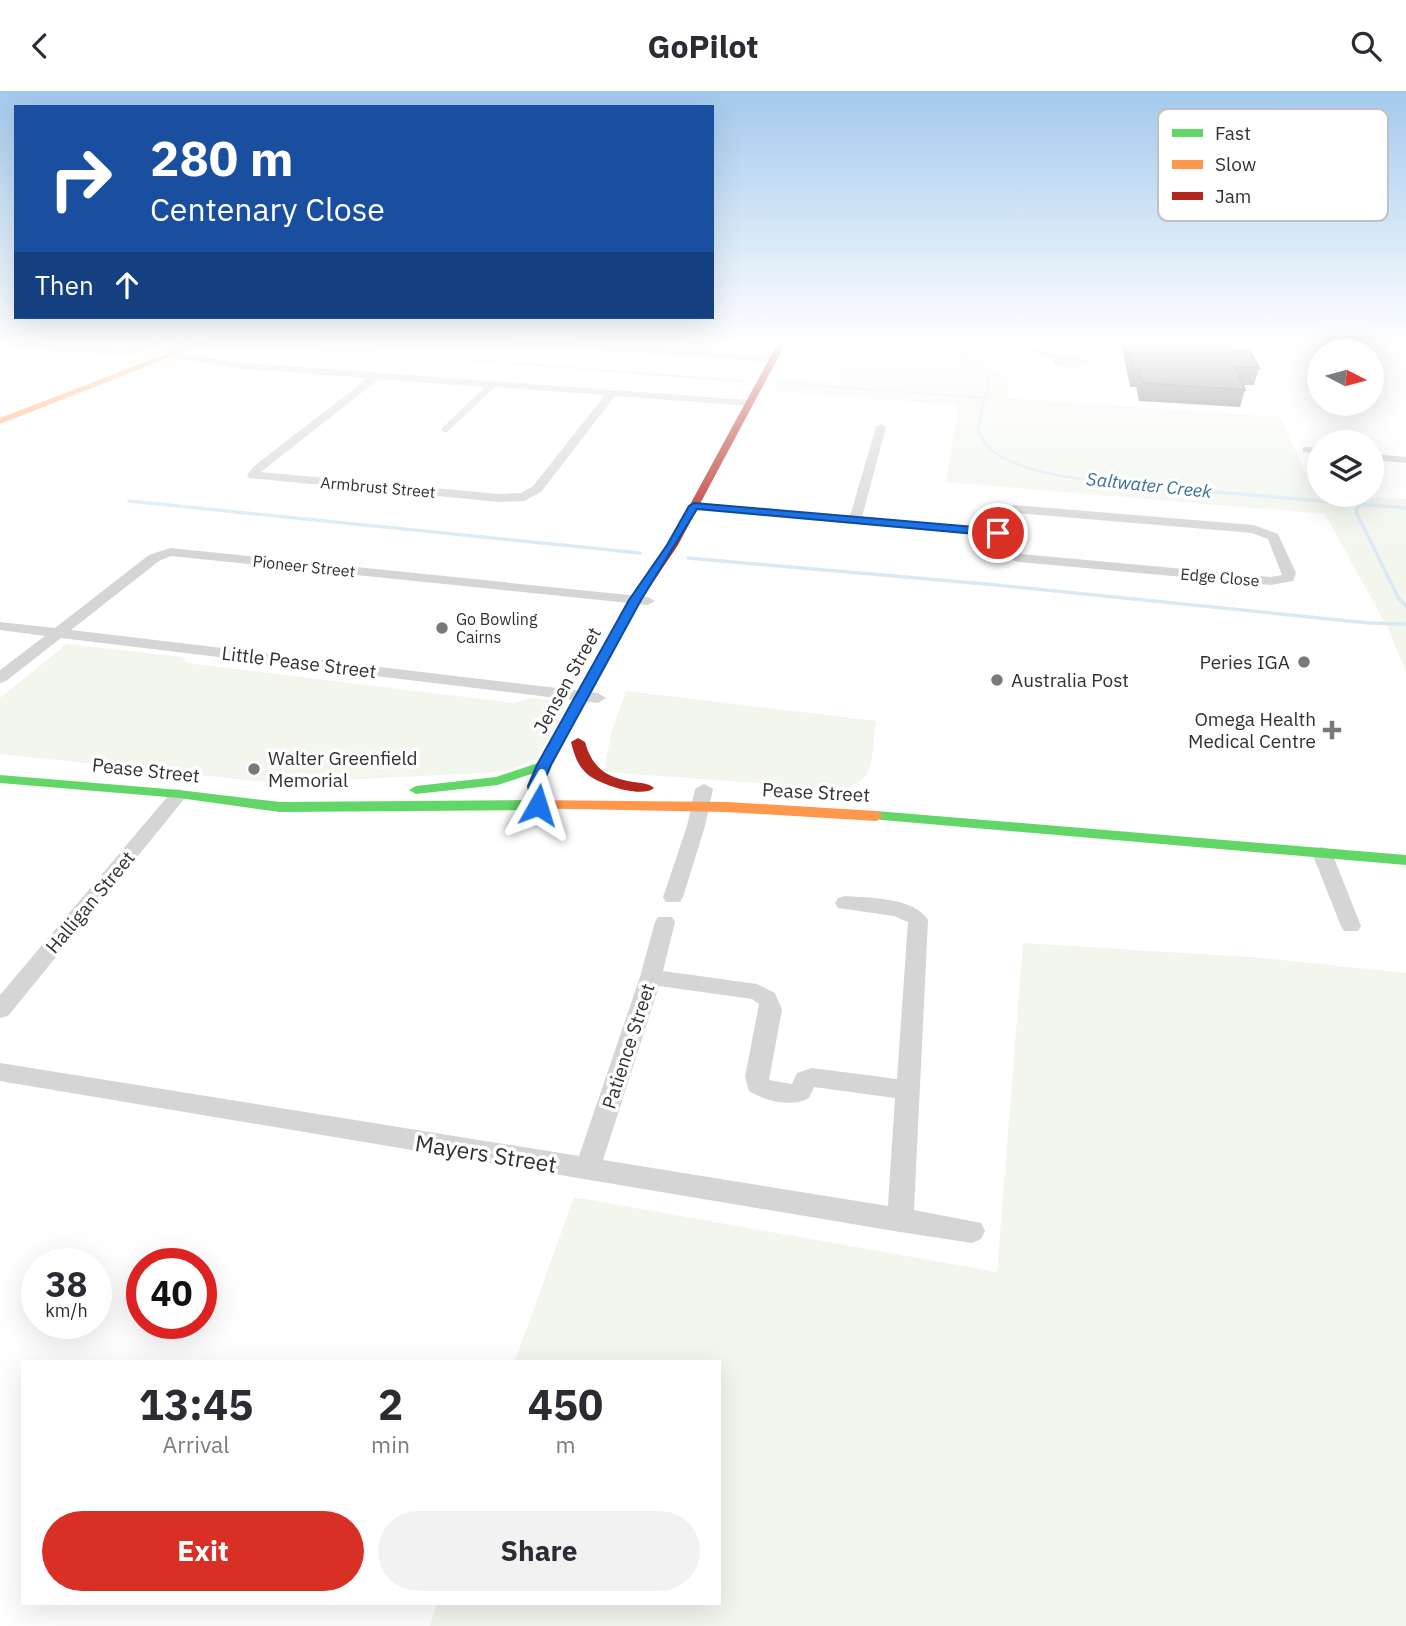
<!DOCTYPE html>
<style>
body{margin:0;font-family:"IBM Plex Sans",sans-serif;background:#f2f2f3;color:#2b2b33;height:100vh;display:flex;flex-direction:column;font-size:26px;white-space:nowrap}
*{box-sizing:border-box;margin:0}
p{font-size:23px;color:#7c7c81}
.icon{flex:none;width:38px;height:38px;fill:none;stroke:currentColor;stroke-width:2;stroke-linecap:round;stroke-linejoin:round}
.map{position:relative;flex:1;overflow:hidden}
.panel{position:absolute;left:21px;top:1269px;width:700px;height:245px;display:flex;flex-direction:column;background:#fff;border-radius:0px;box-shadow:0 7px 28px #0002}
.panel>*{flex:none}
.banner{position:absolute;left:14px;top:14px;width:700px;height:214px;border-radius:0px;box-shadow:0 7px 28px #0002;background:#1a4fa0;color:#fff;overflow:hidden}
.needle{width:46px;rotate:96deg}
.tools{position:absolute;left:1307px;top:248px;display:grid;gap:14px}
.tools a{display:grid;place-items:center;width:77px;height:77px;border-radius:50%;background:#fff;box-shadow:0 7px 28px #0002;font-size:35px}
.speed{position:absolute;left:21px;top:1157px;display:flex;gap:14px;font-size:35px;font-weight:700;text-align:center}
.speed>*{display:grid;place-content:center;width:91px;height:91px;border-radius:50%;background:#fff;box-shadow:0 7px 28px #0002;line-height:1}
.speed small{font-size:18px;font-weight:400}
.speed .limit{border:10px solid #d22;background:#fff;color:#111}
.pin{position:absolute;display:grid;place-items:center;width:60px;height:60px;color:#fff;margin:-30px;border:4px solid #fff;border-radius:50%;box-shadow:0 2px 7px #0007}
.me{position:absolute;width:77px;margin:-38px;rotate:6deg;stroke-linejoin:round;filter:drop-shadow(0 0 5px #0008)}
.turn{display:flex;align-items:center;gap:24px;height:147px;padding:0 21px;font-size:32px}
.turn .icon{width:91px;height:91px;stroke-width:2.5}
.turn b{display:block;font-size:49px;line-height:60px}
.then{display:flex;align-items:center;height:66px;padding:0 21px;background:#0003;gap:14px;font-size:26px}
.eta{display:flex;justify-content:space-evenly;align-items:center;height:119px;text-align:center}
.eta b{font-size:42px;font-weight:800;line-height:49px}
.button{display:flex;gap:14px;margin-top:auto;padding:14px 21px}
.button a{flex:1;height:80px;border-radius:42px;background:#d93025;color:#fff;font-size:28px;font-weight:800;line-height:80px;text-align:center}
.button a+a{background:#f2f2f3;color:#2b2b33}
header{display:flex;justify-content:space-between;align-items:center;height:91px;padding:0 21px;background:#fff;font-size:32px;font-weight:800}
.map>svg:first-child{display:block}
.green{fill:#f2f6ed}
.lines{fill:none;stroke-linecap:round;stroke-linejoin:round}
.stream-far1{stroke:#dae9f4;stroke-width:2.5}
.stream{stroke:#dae9f4;stroke-width:3.5}
.street{fill:#d5d5d5;fill-rule:evenodd}
.fast{fill:#63d668;fill-rule:evenodd}
.slow{fill:#ff974d;fill-rule:evenodd}
.jam{fill:#b3261e;fill-rule:evenodd}
.wall{fill:#6e6e6e}
.building{fill:#808080;stroke:#5a5a5a;stroke-width:2}
.route{fill:#1a73e8;stroke:#114b97;stroke-width:2}
.poi-dot{fill:#797979;stroke:#fff;stroke-width:2.5}
.labels{text-anchor:middle;dominant-baseline:central;stroke-width:7;stroke-linejoin:round;paint-order:stroke}
.far-street-label{font-size:16px;fill:#313131;stroke:#fff}
.far-poi-label{font-size:16px;fill:#313131;stroke:#fff;text-anchor:start}
.far-water-label{font-size:18px;font-style:italic;fill:#376f9c;stroke:#fff}
.street-label{font-size:19px;fill:#313131;stroke:#fff}
.poi-label{font-size:19px;fill:#313131;stroke:#fff;text-anchor:end}
.near-street-label{font-size:23px;fill:#313131;stroke:#fff}
.key{fill:#fff;stroke:#c1c1c1;stroke-width:2}
.key-label{font-size:19px;fill:#313131}
</style>
<header><svg class="icon" aria-label="back" viewBox="0 0 24 24"><path d="M15 5l-7 7 7 7"/></svg>GoPilot<svg class="icon" aria-label="search" viewBox="0 0 24 24"><circle cx="10" cy="10" r="6"/><path d="M15 15l6 6"/></svg></header>
<div class="map">
<svg width="1406" height="1535" viewBox="0 0 1406 1535">
<rect width="100%" height="100%" fill="#fff"/>
<g class="green">
<path d="M 854,250 L 959,250 L 1007,288 L 1008,307 L 1280,326 L 1314,400 L 1319,401 L 1320,404 L 1406,408 L 1406,580 L 1388,538 L 1325,423 L 946,391 L 958,314 L 773,300 L 779,287 L 838,292 Z"/>
<path d="M 67,553 L 183,566 L 186,572 L 514,612 L 531,607 L 557,610 L 565,619 L 535,669 L 503,681 L 276,692 L 0,663 L 0,607 Z"/>
<path d="M 626,600 L 876,630 C 871,662 878,694 838,698 L 604,681 L 611,642 Z"/>
<path d="M 1023,852 L 1264,867 L 1406,882 L 1406,1535 L 430,1535 L 437,1512 L 719,1512 L 719,1270 L 515,1270 L 574,1106 L 997,1181 Z"/>
</g>
<g class="lines">
<g class="stream-far1">
<path d="M 941,250 L 987,285 C 992,305 977,319 979,338 C 984,380 1086,389 1119,393"/>
<path d="M 275,254 L 741,290"/>
<path d="M 778,292 L 987,307"/>
</g>
<g class="stream">
<path d="M 1106,392 L 1406,417"/>
<path d="M 129,410 L 640,462"/>
<path d="M 1359,412 L 1356,421 L 1399,508 L 1406,515"/>
<path d="M 688,467 L 997,494 L 1369,532 L 1406,533"/>
</g>
<g class="street">
<path d="M 0,250 L 123,258 C 137,257 148,250 161,250 L 144,261 L 123,264 L 0,256 Z"/>
<path d="M 174,250 L 184,250 L 171,261 L 165,261 L 165,257 Z"/>
<path d="M 509,250 L 556,250 L 773,265 L 778,268 L 773,271 L 513,253 Z"/>
<path d="M 1016,250 C 1029,250 1035,257 1047,261 C 1062,265 1078,261 1090,272 L 1070,278 L 1053,272 L 1054,268 L 1040,265 Z"/>
<path d="M 1394,250 L 1403,250 L 1406,263 Z"/>
<path d="M 169,263 L 196,264 L 233,271 L 749,309 L 754,312 L 749,315 L 615,305 L 541,401 L 524,410 L 500,411 L 249,387 L 247,384 L 254,375 L 368,287 L 233,277 L 196,270 L 166,268 L 166,264 ZM 379,288 L 485,296 L 442,337 L 441,339 L 446,342 L 495,296 L 605,304 L 533,395 L 521,402 L 500,403 L 261,381 Z"/>
<path d="M 881,333 L 886,336 L 862,426 L 993,438 L 997,420 L 1014,414 L 1254,434 L 1278,443 L 1296,482 L 1293,490 L 1271,494 L 1019,471 C 1005,467 994,461 992,445 L 694,419 L 688,415 L 694,411 L 850,425 L 876,336 ZM 1015,422 L 1252,442 L 1268,448 L 1282,484 L 1271,486 L 1021,463 C 1002,456 1005,443 1007,425 Z"/>
<path d="M 1307,356 L 1320,357 L 1320,363 L 1303,361 L 1303,357 Z"/>
<path d="M 1372,363 L 1406,366 L 1406,372 L 1372,369 Z"/>
<path d="M 170,457 L 648,506 L 655,510 L 648,514 L 171,465 L 159,470 L 71,539 L 598,602 L 606,607 L 598,612 L 61,547 L 6,590 L 0,592 L 0,579 L 45,545 L 0,539 L 0,531 L 55,537 L 149,464 Z"/>
<path d="M 704,693 L 713,698 L 705,735 L 683,806 L 680,811 L 666,811 L 663,806 L 687,735 L 695,698 Z"/>
<path d="M 179,698 L 188,703 L 185,707 L 8,925 L 0,927 L 0,904 L 173,699 Z"/>
<path d="M 1322,756 L 1329,758 L 1332,762 L 1361,835 L 1358,840 L 1344,840 L 1341,835 L 1312,762 L 1315,758 Z"/>
<path d="M 845,805 C 869,807 914,806 928,829 L 914,1119 L 981,1132 L 985,1140 L 981,1148 L 972,1152 L 900,1141 L 0,990 L 0,972 L 579,1065 L 640,886 L 655,831 L 658,826 L 672,826 L 675,831 L 663,880 L 757,893 L 775,902 L 782,919 L 769,989 L 792,993 L 797,982 L 812,977 L 897,988 L 908,831 L 894,825 L 838,817 L 835,812 L 838,807 ZM 659,895 L 752,908 L 759,913 L 745,986 L 749,1000 C 765,1010 792,1017 809,1007 L 814,996 L 895,1007 L 888,1115 L 603,1069 Z"/>
</g>
<g class="fast">
<path d="M 544,670 L 549,671 L 551,674 L 549,677 L 498,694 L 416,703 L 409,699 L 416,695 L 496,686 Z"/>
<path d="M 0,684 L 179,699 L 280,711 L 526,709 L 533,714 L 526,719 L 280,721 L 179,707 L 0,692 Z"/>
<path d="M 876,720 L 1406,764 L 1406,774 L 871,728 L 868,725 Z"/>
</g>
<g class="slow">
<path d="M 200,250 L 211,250 L 0,333 L 0,327 Z"/>
<path d="M 526,709 L 727,711 L 876,720 L 884,725 L 876,730 L 727,721 L 521,717 L 519,714 L 521,711 Z"/>
</g>
<g class="jam">
<path d="M 779,250 L 787,250 L 678,454 L 641,509 L 551,674 L 542,695 L 545,714 L 538,719 L 533,717 L 528,695 L 537,674 L 629,509 L 668,454 Z"/>
<path d="M 578,647 L 585,651 C 592,677 607,687 633,691 C 641,692 648,692 654,697 C 642,708 597,693 586,682 C 577,673 574,663 571,651 Z"/>
</g>
</g>
<path class="wall" d="M 1121,250 L 1227,250 L 1231,259 L 1259,277 L 1254,294 L 1243,294 L 1245,299 L 1240,316 L 1139,310 L 1136,296 L 1130,296 Z"/>
<path class="building" d="M 1128,250 L 1227,250 L 1231,259 L 1250,260 L 1259,277 L 1235,276 L 1245,299 L 1143,292 L 1139,279 L 1134,279 Z"/>
<linearGradient id="sky" x2="0" y2="1"><stop stop-color="#a2c9ed"/><stop offset="0.54" stop-color="#fff"/><stop offset="1" stop-color="#fff" stop-opacity="0"/></linearGradient>
<rect width="1406" height="465" fill="url(#sky)"/>
<path class="route" d="M 694,412 L 998,438 L 1004,442 L 998,445 L 697,418 L 641,509 L 551,674 L 542,695 L 545,714 L 538,719 L 532,717 L 528,695 L 537,674 L 629,509 L 667,454 L 689,415 Z"/>
<g class="poi-dot">
<circle cx="442" cy="537" r="7"/>
<circle cx="1304" cy="571" r="7"/>
<circle cx="997" cy="589" r="7"/>
<path d="M1328.5 628.5h7v7h7v7h-7v7h-7v-7h-7v-7h7z"/>
<circle cx="254" cy="678" r="7"/>
</g>
<g class="labels">
<g class="far-street-label">
<text transform="translate(378 396) rotate(5)">Armbrust Street</text>
<text transform="translate(304 475) rotate(6)">Pioneer Street</text>
<text transform="translate(1220 486) rotate(5)">Edge Close</text>
</g>
<g class="far-poi-label">
<text x="456" y="528">Go Bowling<tspan x="456" dy="18">Cairns</tspan></text>
</g>
<g class="far-water-label">
<text transform="translate(1149 394) rotate(6)">Saltwater Creek</text>
</g>
<g class="street-label">
<text transform="translate(299 571) rotate(7)">Little Pease Street</text>
<text transform="translate(567 589) rotate(-61)">Jensen Street</text>
<text transform="translate(146 679) rotate(6)">Pease Street</text>
<text transform="translate(816 701) rotate(3)">Pease Street</text>
<text transform="translate(90 811) rotate(-50)">Halligan Street</text>
<text transform="translate(628 955) rotate(-72)">Patience Street</text>
</g>
<g class="poi-label">
<text x="1290" y="571">Peries IGA</text>
<text x="1011" y="589" text-anchor="start">Australia Post</text>
<text x="1316" y="628">Omega Health<tspan x="1316" dy="22">Medical Centre</tspan></text>
<text x="268" y="667" text-anchor="start">Walter Greenfield<tspan x="268" dy="22">Memorial</tspan></text>
</g>
<g class="near-street-label">
<text transform="translate(486 1062) rotate(9)">Mayers Street</text>
</g>
</g>
<rect x="1158" y="18" width="230" height="112" rx="10" class="key"/>
<rect x="1172" y="38" width="31" height="8" fill="#63d668"/>
<rect x="1172" y="69" width="31" height="9" fill="#ff974d"/>
<rect x="1172" y="101" width="31" height="8" fill="#b3261e"/>
<g class="key-label">
<text x="1215" y="49">Fast</text>
<text x="1215" y="80">Slow</text>
<text x="1215" y="112">Jam</text>
</g>
</svg>
<div class="tools">
<a><svg class="needle" viewBox="-14 -14 28 28"><path d="M0-13l5 13h-10z" fill="#e53935"/><path d="M0 13l5-13h-10z" fill="#7c7c81"/></svg></a>
<a><svg class="icon" aria-label="layers" viewBox="0 0 24 24"><path d="M12 4l9 5-9 5-9-5zM3 14l9 5 9-5"/></svg></a>
</div>
<div class="speed"><div>38<small>km/h</small></div><div class="limit">40</div></div>
<div class="pin" style="left:998px;top:442px;background:#d93025"><svg class="icon" aria-label="arrive" viewBox="0 0 24 24"><path d="M6 21V4h12l-3 4 3 4H6"/></svg></div>
<svg class="me" style="left:538px;top:714px" viewBox="-20 -20 40 40"><path d="M0-17L14 15 0 8-14 15z" fill="#1a73e8" stroke="#fff" stroke-width="4"/></svg>
<div class="banner">
<div class="turn"><svg class="icon" aria-label="right" viewBox="0 0 24 24"><path d="M7 20v-9h11M14 6l5 5-5 5"/></svg><div><b>280 m</b>Centenary Close</div></div>
<div class="then">Then<svg class="icon" aria-label="ahead" viewBox="0 0 24 24"><path d="M12 20V5M6 11l6-6 6 6"/></svg></div>
</div>
<section class="panel">
<div class="eta">
<div><b>13:45</b><p>Arrival</p></div>
<div><b>2</b><p>min</p></div>
<div><b>450</b><p>m</p></div>
</div>
<div class="button"><a>Exit</a><a>Share</a></div>
</section>
</div>
